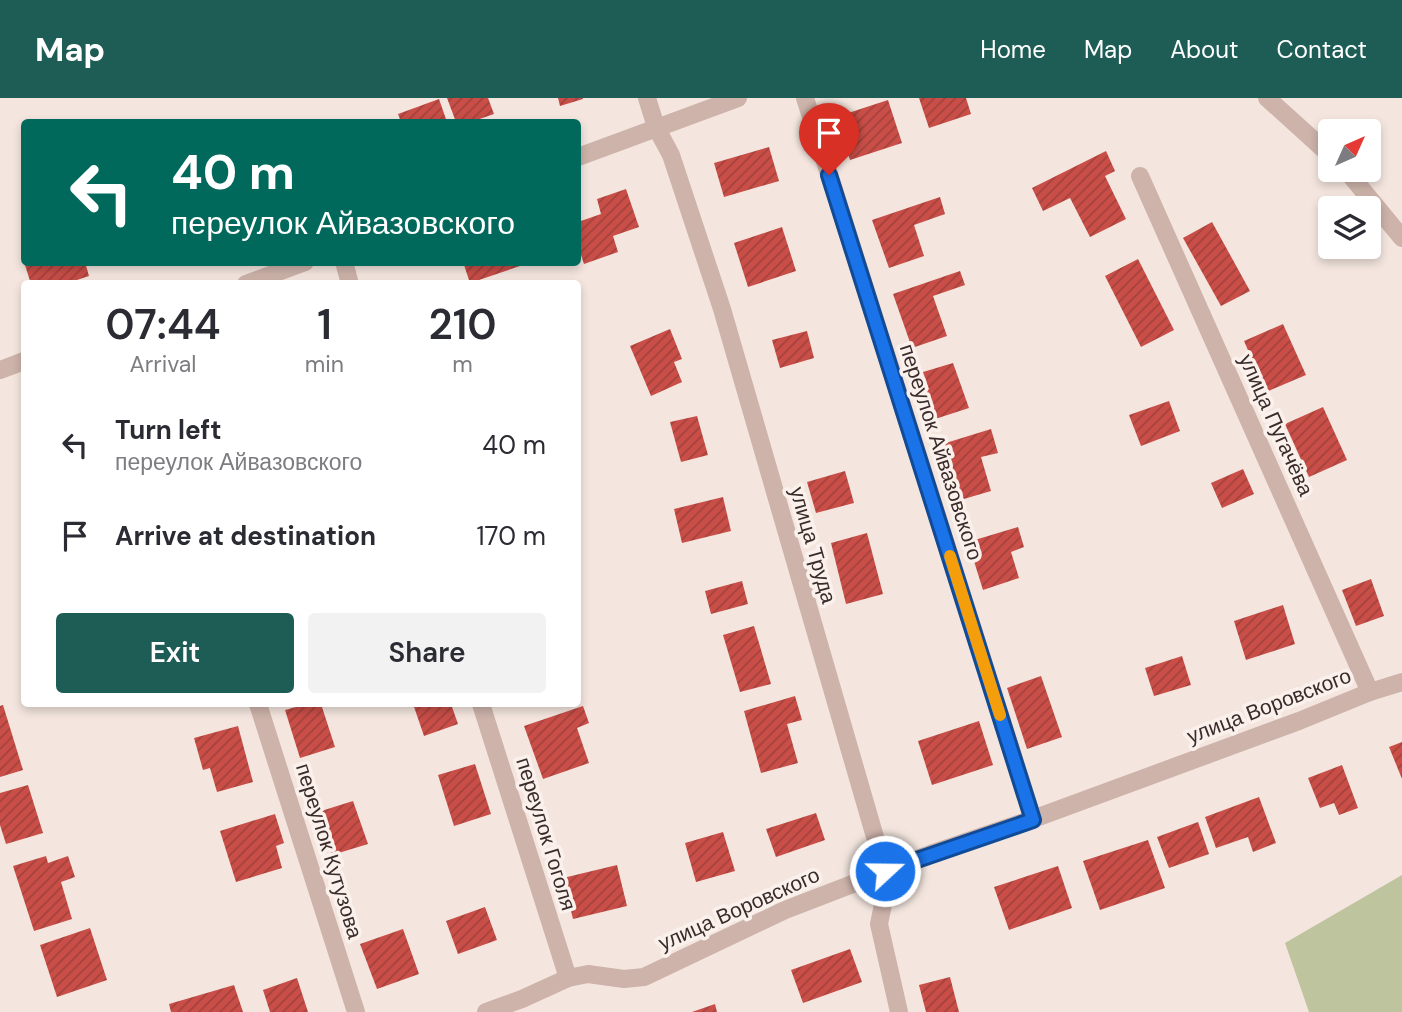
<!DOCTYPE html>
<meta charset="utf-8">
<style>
body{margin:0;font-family:"DM Sans",sans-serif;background:#f2f2f3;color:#2b2b33;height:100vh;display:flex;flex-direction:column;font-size:26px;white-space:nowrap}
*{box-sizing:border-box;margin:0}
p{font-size:23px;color:#7c7c81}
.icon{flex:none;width:38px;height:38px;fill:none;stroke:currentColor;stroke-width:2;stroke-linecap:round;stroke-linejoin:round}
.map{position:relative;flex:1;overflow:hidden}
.details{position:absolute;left:21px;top:182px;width:560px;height:427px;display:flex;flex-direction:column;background:#fff;border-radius:7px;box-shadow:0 4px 10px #0003}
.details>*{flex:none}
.guide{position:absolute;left:21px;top:21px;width:560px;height:147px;border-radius:7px;box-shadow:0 4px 10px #0003;background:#00695c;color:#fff;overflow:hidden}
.needle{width:46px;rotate:45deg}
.buttons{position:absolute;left:1318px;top:21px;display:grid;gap:14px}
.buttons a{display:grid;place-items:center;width:63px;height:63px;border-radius:7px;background:#fff;box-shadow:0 4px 10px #0003;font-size:35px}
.pin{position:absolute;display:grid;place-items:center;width:60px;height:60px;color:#fff;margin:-72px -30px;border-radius:50% 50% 50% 0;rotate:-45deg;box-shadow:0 0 7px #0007}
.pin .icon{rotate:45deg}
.me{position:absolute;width:77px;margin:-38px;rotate:69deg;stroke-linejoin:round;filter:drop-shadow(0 0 5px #0008)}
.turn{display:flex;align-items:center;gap:24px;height:147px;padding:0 35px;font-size:32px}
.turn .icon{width:91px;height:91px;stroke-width:2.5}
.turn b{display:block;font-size:49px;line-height:60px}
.eta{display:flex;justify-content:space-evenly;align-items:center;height:119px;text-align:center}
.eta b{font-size:42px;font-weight:600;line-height:49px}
.cta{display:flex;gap:14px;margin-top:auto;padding:14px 35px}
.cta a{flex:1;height:80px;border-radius:7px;background:#1e5d56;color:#fff;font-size:28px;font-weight:600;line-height:80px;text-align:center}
.cta a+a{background:#f2f2f3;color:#2b2b33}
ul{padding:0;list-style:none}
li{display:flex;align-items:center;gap:21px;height:91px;padding:0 35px}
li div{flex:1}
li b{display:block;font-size:26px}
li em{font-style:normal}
header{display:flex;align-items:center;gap:42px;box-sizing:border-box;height:98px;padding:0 35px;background:#1e5d56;color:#fff}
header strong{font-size:33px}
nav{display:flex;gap:38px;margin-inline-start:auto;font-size:24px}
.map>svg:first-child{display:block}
.green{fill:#bec49e}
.building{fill:url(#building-hatch)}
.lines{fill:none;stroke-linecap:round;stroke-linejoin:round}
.minor{stroke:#cdb3aa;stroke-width:18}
.route-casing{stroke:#114b97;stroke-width:18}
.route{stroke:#1a73e8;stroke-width:12}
.slow{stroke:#f59e0b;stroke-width:12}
.labels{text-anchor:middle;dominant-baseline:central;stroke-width:7;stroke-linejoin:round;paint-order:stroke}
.street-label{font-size:21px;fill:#3a2c2a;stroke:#fbf1ec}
</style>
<header>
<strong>Map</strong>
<nav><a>Home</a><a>Map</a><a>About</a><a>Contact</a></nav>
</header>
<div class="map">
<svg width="1402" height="914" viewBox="0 0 1402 914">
<defs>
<pattern id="building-hatch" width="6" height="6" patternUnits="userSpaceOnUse" patternTransform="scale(1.75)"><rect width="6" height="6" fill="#c94e48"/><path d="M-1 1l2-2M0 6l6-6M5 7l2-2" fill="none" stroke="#a4413c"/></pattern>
</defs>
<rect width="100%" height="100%" fill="#f4e6df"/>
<path class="green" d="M 1402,777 L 1402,914 L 1309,914 L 1285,845 Z"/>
<g class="building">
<path d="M 447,0 L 488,0 L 494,16 L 471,24 L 456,24 Z"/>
<path d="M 558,0 L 583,0 L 583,1 L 560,8 Z"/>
<path d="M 919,0 L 966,0 L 971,16 L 929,30 Z"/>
<path d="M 439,1 L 447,24 L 401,24 L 398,16 Z"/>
<path d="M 888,2 L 902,45 L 850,62 L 836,19 Z"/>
<path d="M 769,49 L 779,83 L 724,99 L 714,65 Z"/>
<path d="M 1106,53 L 1115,73 L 1105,78 L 1126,121 L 1090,139 L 1070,100 L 1043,113 L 1032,90 Z"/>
<path d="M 626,91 L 639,129 L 613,138 L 618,154 L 584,166 L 578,148 L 578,124 L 601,116 L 597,101 Z"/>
<path d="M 940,99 L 945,116 L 914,127 L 924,158 L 889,170 L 872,122 Z"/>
<path d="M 1212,124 L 1250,193 L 1221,208 L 1183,140 Z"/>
<path d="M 782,129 L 796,173 L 748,189 L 734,145 Z"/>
<path d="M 1138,161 L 1174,232 L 1141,249 L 1105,178 Z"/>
<path d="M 24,164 L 85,164 L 89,178 L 65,186 L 31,186 Z"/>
<path d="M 463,164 L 529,164 L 529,165 L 470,185 Z"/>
<path d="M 960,173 L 965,187 L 933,198 L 947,238 L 912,250 L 893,196 Z"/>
<path d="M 1283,226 L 1306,277 L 1266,294 L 1244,243 Z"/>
<path d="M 670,231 L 682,261 L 674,264 L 682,284 L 651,298 L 630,248 Z"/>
<path d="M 807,233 L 814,260 L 780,270 L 772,242 Z"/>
<path d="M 953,265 L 969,310 L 932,322 L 923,293 L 929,291 L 923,274 Z"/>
<path d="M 1169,303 L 1180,333 L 1141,348 L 1129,317 Z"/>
<path d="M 1323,309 L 1347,362 L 1309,379 L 1285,326 Z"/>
<path d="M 697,318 L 708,357 L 681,364 L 670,324 Z"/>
<path d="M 991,331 L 998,355 L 981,359 L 991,393 L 957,403 L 947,370 L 943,371 L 936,348 Z"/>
<path d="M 1243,371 L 1254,396 L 1222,410 L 1211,385 Z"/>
<path d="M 845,373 L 854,405 L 816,415 L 807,384 Z"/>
<path d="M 723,399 L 731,433 L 682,445 L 674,411 Z"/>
<path d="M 1018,429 L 1024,449 L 1011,454 L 1019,480 L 983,492 L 968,444 Z"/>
<path d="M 867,435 L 883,496 L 846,506 L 831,445 Z"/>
<path d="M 1371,481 L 1384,518 L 1356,528 L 1342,492 Z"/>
<path d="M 742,483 L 748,506 L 711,516 L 705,493 Z"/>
<path d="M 1283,507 L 1295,546 L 1246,562 L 1234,523 Z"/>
<path d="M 754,528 L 771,586 L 740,594 L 723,537 Z"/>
<path d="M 1182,558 L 1191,587 L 1154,598 L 1145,570 Z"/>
<path d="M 1041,578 L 1062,639 L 1027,651 L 1007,590 Z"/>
<path d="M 795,598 L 802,622 L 787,626 L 798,665 L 761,675 L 744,613 Z"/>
<path d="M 307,606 L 321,606 L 335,649 L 300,660 L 285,612 Z"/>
<path d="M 413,606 L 451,606 L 458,626 L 424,638 Z"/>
<path d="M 3,607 L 23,672 L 0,679 L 0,608 Z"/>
<path d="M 583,608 L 589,625 L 577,630 L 589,665 L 543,681 L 524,628 Z"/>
<path d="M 979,623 L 993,667 L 932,687 L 918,643 Z"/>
<path d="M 238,628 L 253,684 L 217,694 L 210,670 L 203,672 L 194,640 Z"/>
<path d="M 1402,644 L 1402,681 L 1389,649 Z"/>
<path d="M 475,666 L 491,716 L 454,728 L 438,677 Z"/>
<path d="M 1342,667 L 1358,710 L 1339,717 L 1334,705 L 1320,710 L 1308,680 Z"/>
<path d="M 28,687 L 43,735 L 6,746 L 0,727 L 0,695 Z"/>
<path d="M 1259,699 L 1276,745 L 1253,754 L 1248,739 L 1216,750 L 1205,719 Z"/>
<path d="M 353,703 L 368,746 L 332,757 L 318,714 Z"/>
<path d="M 816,715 L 825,742 L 776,759 L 766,731 Z"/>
<path d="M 275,716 L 284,745 L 276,748 L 282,770 L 236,784 L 220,733 Z"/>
<path d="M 1198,724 L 1209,756 L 1169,770 L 1157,739 Z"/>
<path d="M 723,734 L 735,773 L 696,784 L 685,745 Z"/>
<path d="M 1148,742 L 1165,790 L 1100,812 L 1083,763 Z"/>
<path d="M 46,758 L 48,765 L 68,758 L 75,779 L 61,784 L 72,821 L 34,833 L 13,768 Z"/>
<path d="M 617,767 L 627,808 L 573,821 L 563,780 Z"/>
<path d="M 1058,768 L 1072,810 L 1009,832 L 994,789 Z"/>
<path d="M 485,809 L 497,842 L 458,856 L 446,823 Z"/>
<path d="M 90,830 L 107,882 L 57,899 L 40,847 Z"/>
<path d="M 403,831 L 419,876 L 377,891 L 360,846 Z"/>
<path d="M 850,851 L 862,884 L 803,905 L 791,872 Z"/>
<path d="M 950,879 L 959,914 L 926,914 L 919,887 Z"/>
<path d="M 297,880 L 308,914 L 270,914 L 263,892 Z"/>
<path d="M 234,887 L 243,914 L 171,914 L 169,906 Z"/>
<path d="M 715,906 L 717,914 L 692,914 Z"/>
</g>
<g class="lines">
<g class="minor">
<path d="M 647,0 L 656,29 L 671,57 L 722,211 L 886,777 L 885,797 L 879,826 L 899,914"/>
<path d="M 805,0 L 1033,721"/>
<path d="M 1267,0 L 1330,57"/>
<path d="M 578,59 L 738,0"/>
<path d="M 1346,72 L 1402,140"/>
<path d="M 1140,78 L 1370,594"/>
<path d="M 344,164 L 350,186"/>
<path d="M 246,186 L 305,164"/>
<path d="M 0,272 L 24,263"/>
<path d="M 258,606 L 356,914"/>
<path d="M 481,606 L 568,880"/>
<path d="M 486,914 L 522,901 L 568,880 L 588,876 L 624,881 L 644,879 L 785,812 L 933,755 L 1033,721 L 1299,623 L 1370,594 L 1402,584"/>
</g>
</g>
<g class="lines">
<defs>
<path id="route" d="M 829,77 L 1033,722 L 885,773"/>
</defs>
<use href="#route" class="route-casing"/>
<use href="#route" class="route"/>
<path class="slow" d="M 950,458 L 1000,617"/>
</g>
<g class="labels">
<g class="street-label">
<text transform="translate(1276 327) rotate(66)">улица Пугачёва</text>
<text transform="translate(941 354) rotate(72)">переулок Айвазовского</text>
<text transform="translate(813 447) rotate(74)">улица Труда</text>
<text transform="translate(1269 608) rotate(-21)">улица Воровского</text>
<text transform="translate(546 736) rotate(73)">переулок Гоголя</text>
<text transform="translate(329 753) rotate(73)">переулок Кутузова</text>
<text transform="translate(739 811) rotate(-24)">улица Воровского</text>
</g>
</g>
</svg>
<div class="buttons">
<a><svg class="needle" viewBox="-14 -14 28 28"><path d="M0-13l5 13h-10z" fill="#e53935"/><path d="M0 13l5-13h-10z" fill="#7c7c81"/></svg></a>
<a><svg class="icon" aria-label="layers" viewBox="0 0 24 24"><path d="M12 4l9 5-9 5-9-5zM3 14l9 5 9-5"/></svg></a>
</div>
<div class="pin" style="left:829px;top:77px;background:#d93025"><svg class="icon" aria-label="arrive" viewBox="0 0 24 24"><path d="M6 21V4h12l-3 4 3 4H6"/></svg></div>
<svg class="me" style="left:885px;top:773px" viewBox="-20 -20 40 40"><circle r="17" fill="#1a73e8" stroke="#fff" stroke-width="3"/><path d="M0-11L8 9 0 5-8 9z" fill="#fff"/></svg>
<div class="guide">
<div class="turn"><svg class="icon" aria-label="left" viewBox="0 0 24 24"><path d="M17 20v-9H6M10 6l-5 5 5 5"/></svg><div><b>40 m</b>переулок Айвазовского</div></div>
</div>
<section class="details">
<div class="eta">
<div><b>07:44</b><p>Arrival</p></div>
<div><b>1</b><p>min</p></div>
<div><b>210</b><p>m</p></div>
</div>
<ul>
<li><svg class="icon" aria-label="left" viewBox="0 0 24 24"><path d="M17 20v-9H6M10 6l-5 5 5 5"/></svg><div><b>Turn left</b><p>переулок Айвазовского</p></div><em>40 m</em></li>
<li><svg class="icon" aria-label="arrive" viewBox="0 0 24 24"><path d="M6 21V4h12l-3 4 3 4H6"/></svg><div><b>Arrive at destination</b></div><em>170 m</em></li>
</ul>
<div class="cta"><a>Exit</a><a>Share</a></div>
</section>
</div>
